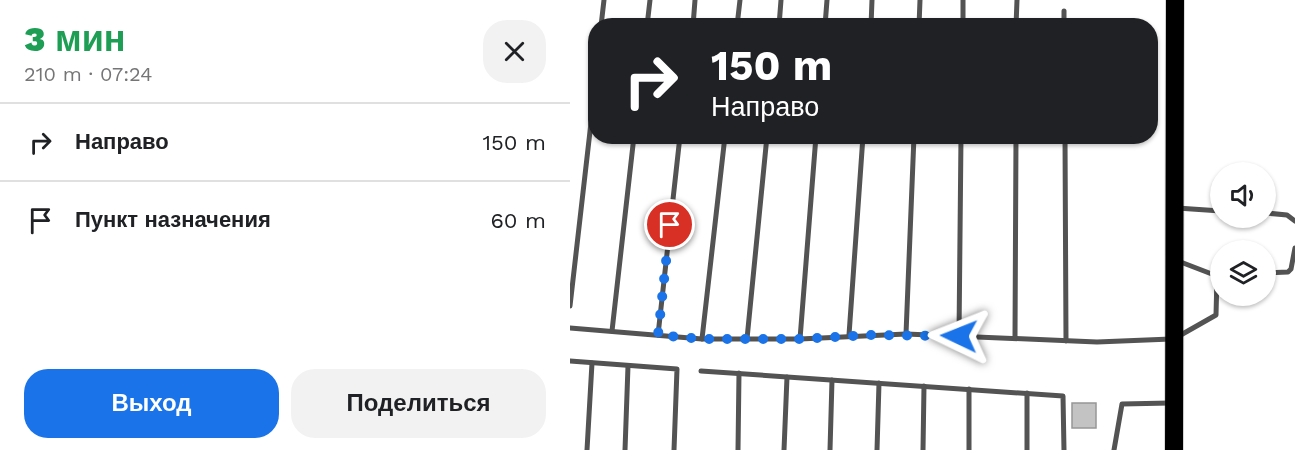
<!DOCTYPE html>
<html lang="ru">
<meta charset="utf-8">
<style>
body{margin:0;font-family:"Work Sans",sans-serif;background:#f2f2f2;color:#202124;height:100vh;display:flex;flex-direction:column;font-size:22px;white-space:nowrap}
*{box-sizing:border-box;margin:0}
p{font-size:20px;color:#757577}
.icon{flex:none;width:33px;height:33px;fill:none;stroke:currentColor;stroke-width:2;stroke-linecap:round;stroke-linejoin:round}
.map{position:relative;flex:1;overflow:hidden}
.side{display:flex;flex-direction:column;background:#fff;width:570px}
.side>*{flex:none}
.guide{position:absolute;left:18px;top:18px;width:570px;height:126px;border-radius:24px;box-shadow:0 2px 4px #0004;background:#202124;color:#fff;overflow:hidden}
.buttons{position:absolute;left:640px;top:162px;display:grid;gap:12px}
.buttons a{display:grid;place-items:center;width:66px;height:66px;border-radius:50%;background:#fff;box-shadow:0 2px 4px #0004;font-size:30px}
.pin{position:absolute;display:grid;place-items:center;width:51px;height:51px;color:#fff;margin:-26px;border:3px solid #fff;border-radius:50%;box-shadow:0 2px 6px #0007}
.me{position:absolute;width:66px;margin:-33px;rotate:272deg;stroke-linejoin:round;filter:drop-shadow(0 0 4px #0008)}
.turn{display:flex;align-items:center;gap:21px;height:126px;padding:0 24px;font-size:27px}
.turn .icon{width:78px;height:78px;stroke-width:2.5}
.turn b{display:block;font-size:42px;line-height:51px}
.round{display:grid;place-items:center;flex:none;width:63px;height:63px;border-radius:24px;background:#f2f2f2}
.overview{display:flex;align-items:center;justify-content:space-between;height:102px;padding:0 24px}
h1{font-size:36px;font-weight:800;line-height:45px;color:#1e9e55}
.action{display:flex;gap:12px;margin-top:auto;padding:12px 24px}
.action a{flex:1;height:69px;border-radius:24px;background:#1a73e8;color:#fff;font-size:24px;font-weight:800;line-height:69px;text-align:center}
.action a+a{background:#f2f2f2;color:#202124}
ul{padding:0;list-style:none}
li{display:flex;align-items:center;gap:18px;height:78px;padding:0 24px;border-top:2px solid #e0e0e0}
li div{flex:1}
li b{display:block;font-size:22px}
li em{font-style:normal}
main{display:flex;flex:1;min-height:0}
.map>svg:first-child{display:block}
.building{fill:#c3c3c3;stroke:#979797;stroke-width:1.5}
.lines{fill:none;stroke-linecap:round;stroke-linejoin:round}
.highway-casing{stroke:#dbdbdb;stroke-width:20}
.lane{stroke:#535353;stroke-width:5}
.highway{stroke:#000;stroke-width:18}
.route{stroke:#1a73e8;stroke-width:10;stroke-dasharray:0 18}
</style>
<main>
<section class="side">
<div class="overview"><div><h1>3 мин</h1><p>210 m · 07:24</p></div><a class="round"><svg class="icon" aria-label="close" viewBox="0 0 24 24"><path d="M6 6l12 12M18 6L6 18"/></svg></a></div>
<ul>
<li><svg class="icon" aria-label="right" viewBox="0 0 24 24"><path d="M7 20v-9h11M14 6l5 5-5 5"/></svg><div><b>Направо</b></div><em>150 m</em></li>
<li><svg class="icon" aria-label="arrive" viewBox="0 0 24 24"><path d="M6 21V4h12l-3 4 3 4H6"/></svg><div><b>Пункт назначения</b></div><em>60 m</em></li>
</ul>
<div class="action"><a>Выход</a><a>Поделиться</a></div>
</section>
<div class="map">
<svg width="725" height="450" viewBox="0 0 725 450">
<rect width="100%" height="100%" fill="#fff"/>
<rect class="building" x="502" y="403" width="24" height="25"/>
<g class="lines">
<defs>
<path id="highway" d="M 604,450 L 605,0"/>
</defs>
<use href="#highway" class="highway-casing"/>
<g class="lane">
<path d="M 494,11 L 494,26"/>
<path d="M 31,26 L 34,0"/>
<path d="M 77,26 L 80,0"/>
<path d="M 123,26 L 125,0"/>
<path d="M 167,26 L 170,0"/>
<path d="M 209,26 L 211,0"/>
<path d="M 255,26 L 257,0"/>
<path d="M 301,26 L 302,0"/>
<path d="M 349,26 L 350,0"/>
<path d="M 393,26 L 393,0"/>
<path d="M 446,26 L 447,0"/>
<path d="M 495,136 L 496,341"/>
<path d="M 607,208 L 651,211"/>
<path d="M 696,213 L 717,215 L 725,221"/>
<path d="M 608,261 L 647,276 L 646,315 L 609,336"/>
<path d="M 696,273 L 718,272 L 721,269 L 725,248"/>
<path d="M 0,306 L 26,79"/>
<path d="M 0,328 L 132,339 L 230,339 L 336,334 L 527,342 L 601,339"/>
<path d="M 42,331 L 64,136"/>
<path d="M 336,334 L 344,136"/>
<path d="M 88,335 L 110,136"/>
<path d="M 279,335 L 293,136"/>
<path d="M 389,336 L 391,136"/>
<path d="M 445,338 L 446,136"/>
<path d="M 132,339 L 155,136"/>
<path d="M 177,339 L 197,136"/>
<path d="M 230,339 L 246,136"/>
<path d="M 0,361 L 107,369 L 104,450"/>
<path d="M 131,371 L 493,396 L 494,450"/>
<path d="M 17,450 L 22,363"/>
<path d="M 55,450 L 58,366"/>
<path d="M 168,450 L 169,373"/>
<path d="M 214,450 L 217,377"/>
<path d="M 260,450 L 262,380"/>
<path d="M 307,450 L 309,383"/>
<path d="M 353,450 L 354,386"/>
<path d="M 399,450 L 399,389"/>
<path d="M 457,450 L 457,393"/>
<path d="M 544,450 L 552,404 L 600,403"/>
</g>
<use href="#highway" class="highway"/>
</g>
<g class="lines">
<path class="route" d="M 100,225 L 88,335 L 132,339 L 230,339 L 298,335 L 389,336"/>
</g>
</svg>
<div class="buttons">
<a><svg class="icon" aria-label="sound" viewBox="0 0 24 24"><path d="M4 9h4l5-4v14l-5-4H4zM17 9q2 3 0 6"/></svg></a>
<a><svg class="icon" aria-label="layers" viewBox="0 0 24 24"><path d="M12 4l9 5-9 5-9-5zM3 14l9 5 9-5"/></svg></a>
</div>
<div class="pin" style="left:100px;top:225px;background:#d93025"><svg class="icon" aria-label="arrive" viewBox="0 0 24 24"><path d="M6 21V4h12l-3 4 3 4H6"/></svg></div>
<svg class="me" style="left:389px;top:336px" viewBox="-20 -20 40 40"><path d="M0-17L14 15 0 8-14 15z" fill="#1a73e8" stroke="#fff" stroke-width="4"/></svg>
<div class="guide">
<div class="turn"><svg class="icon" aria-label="right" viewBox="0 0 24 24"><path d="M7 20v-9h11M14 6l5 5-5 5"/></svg><div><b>150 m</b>Направо</div></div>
</div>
</div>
</main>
